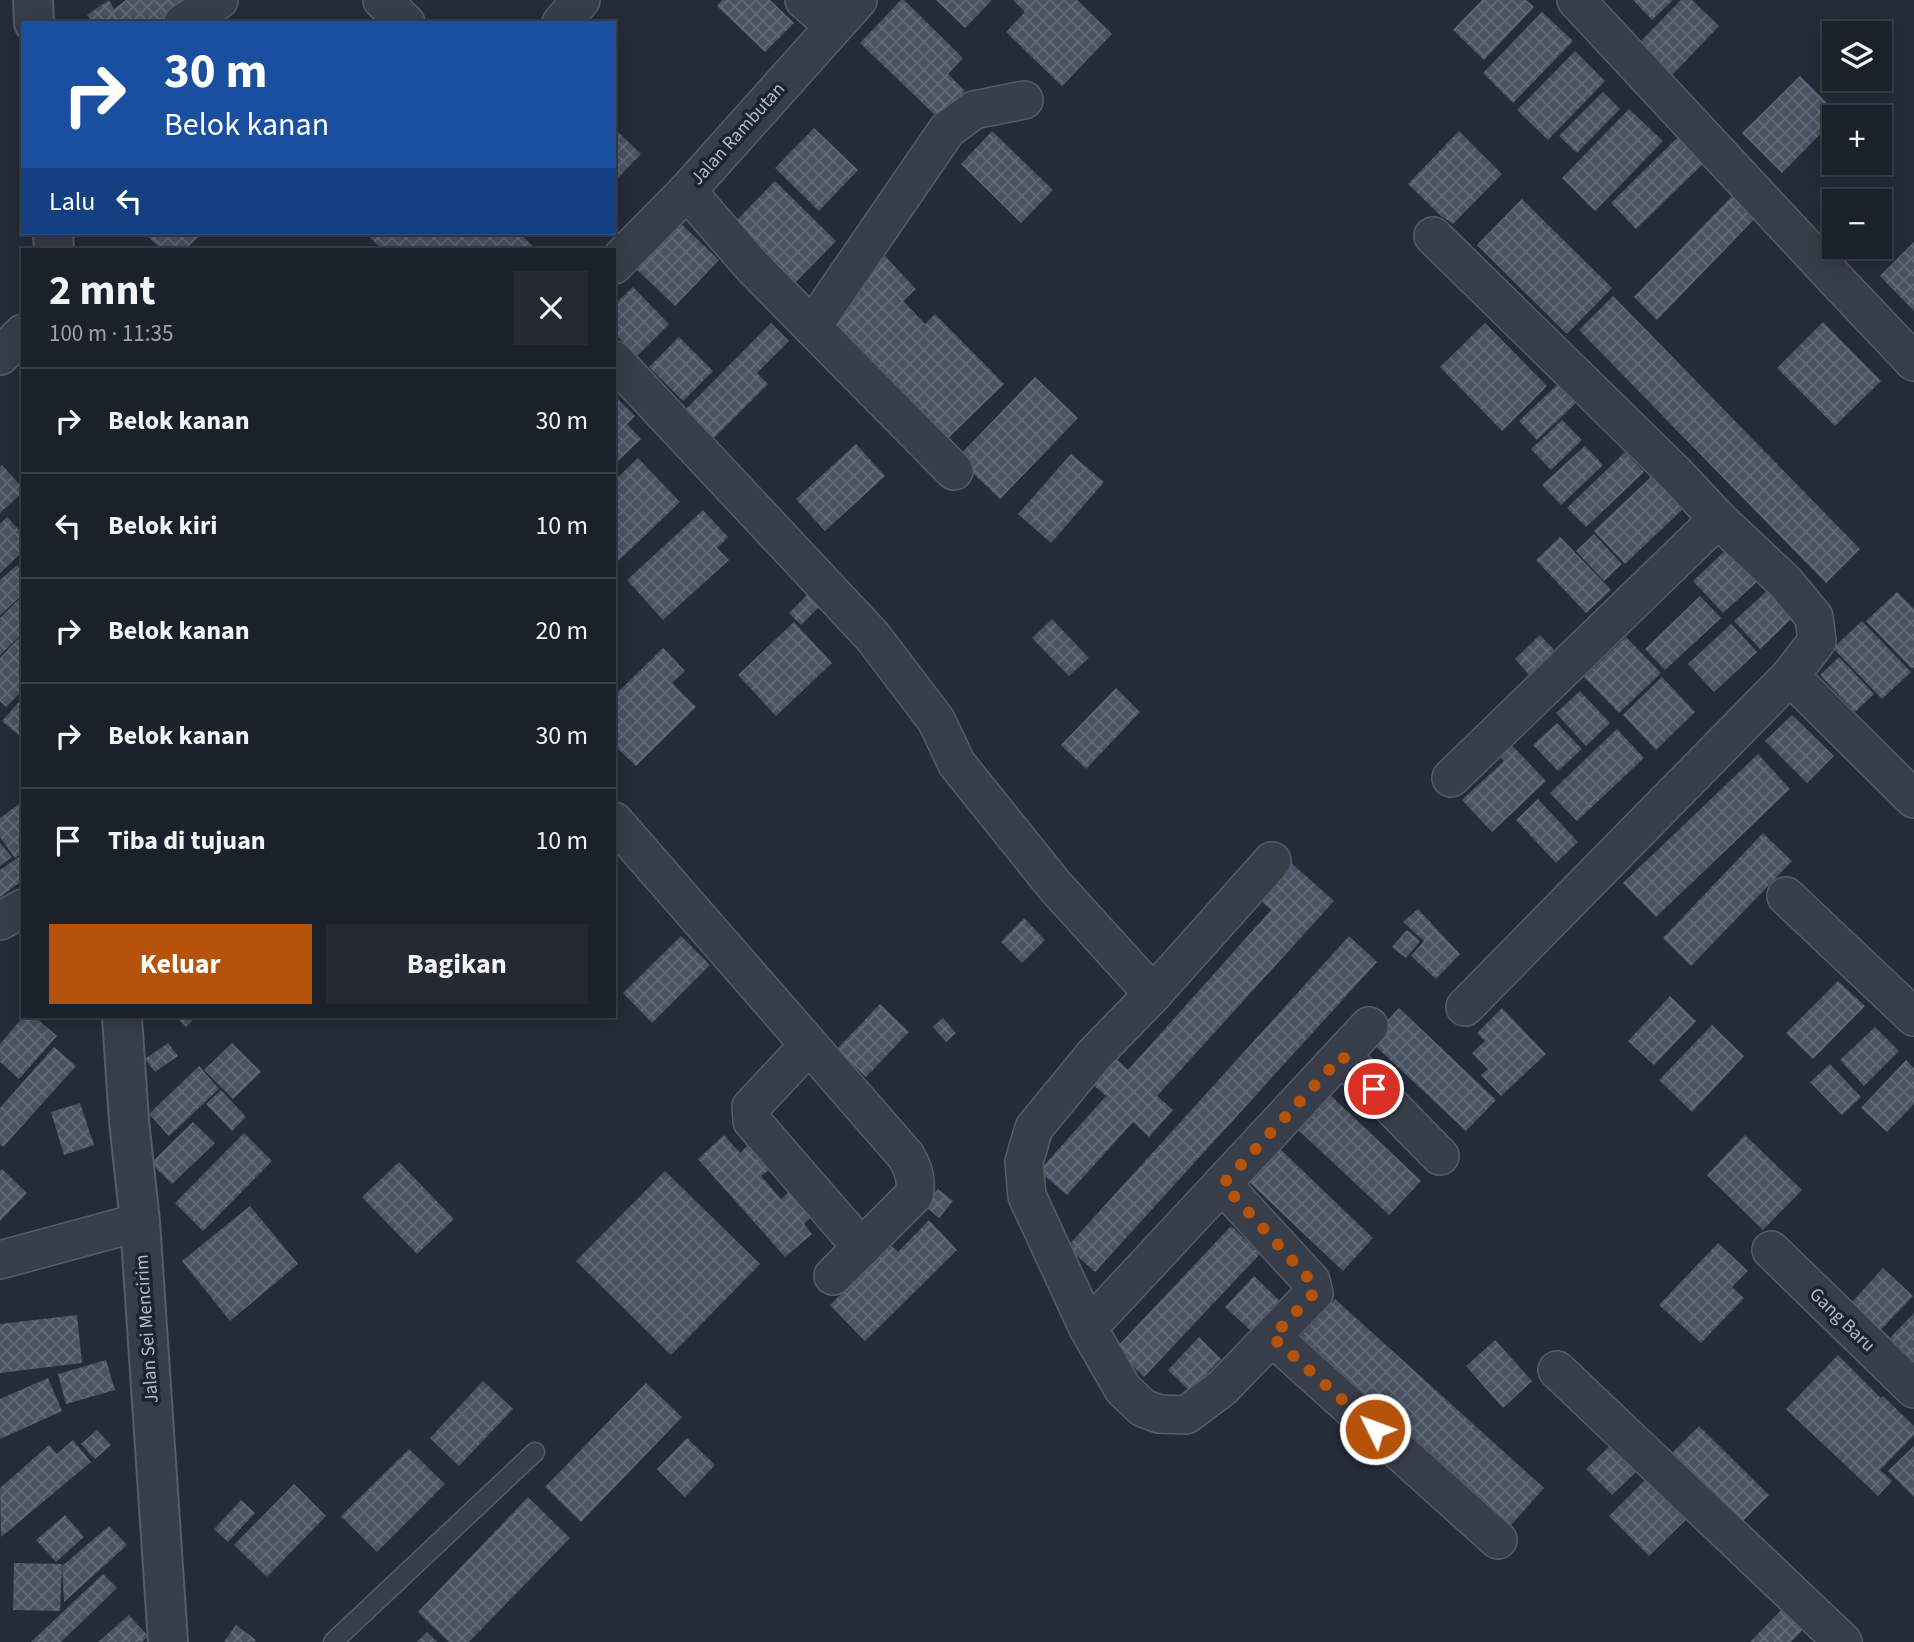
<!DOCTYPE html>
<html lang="id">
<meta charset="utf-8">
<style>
body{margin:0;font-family:"Source Sans 3",sans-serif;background:#242933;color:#f1f3f6;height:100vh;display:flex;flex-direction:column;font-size:26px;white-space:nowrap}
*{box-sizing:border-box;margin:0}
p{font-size:23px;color:#a0a3a9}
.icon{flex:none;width:38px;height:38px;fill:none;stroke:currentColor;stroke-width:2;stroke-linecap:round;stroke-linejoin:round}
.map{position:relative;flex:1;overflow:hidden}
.panel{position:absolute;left:21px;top:248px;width:595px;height:770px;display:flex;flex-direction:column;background:#1b212b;border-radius:0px;box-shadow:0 4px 18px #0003,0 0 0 2px #393e47}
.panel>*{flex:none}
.guide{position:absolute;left:21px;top:21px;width:595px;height:214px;border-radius:0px;box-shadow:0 4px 18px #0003,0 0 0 2px #393e47;background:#1a4fa0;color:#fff;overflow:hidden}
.buttons{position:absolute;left:1822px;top:21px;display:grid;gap:14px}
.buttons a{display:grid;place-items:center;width:70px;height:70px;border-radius:0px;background:#1b212b;box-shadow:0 4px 18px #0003,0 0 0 2px #393e47;font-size:35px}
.pin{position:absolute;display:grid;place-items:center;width:60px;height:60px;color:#fff;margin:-30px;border:4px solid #fff;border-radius:50%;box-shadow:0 2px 7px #0007}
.me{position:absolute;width:77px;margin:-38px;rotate:312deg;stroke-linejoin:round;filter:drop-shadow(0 0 5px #0008)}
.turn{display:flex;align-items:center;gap:24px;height:147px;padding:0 28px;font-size:32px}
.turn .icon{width:91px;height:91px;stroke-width:2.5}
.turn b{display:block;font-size:49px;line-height:60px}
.then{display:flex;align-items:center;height:66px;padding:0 28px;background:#0003;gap:14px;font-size:26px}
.round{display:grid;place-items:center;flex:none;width:74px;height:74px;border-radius:0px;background:#242933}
.headline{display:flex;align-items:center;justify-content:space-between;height:119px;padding:0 28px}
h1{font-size:42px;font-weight:700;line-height:52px}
.primary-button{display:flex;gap:14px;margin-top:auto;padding:14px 28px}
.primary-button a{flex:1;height:80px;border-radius:0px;background:#b45309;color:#fff;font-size:28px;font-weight:700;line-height:80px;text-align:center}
.primary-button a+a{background:#242933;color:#f1f3f6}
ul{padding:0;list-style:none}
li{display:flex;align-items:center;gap:21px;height:105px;padding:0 28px;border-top:2px solid #393e47}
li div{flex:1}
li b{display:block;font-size:26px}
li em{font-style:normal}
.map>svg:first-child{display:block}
.building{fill:url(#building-cross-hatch)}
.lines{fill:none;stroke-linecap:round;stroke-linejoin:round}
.service-casing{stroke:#565c68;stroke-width:21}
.minor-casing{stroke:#565c68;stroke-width:40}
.tertiary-casing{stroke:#565c68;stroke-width:42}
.service{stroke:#373e4a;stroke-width:18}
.minor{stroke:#373e4a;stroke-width:37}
.tertiary{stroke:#373e4a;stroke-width:38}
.route{stroke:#b45309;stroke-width:12;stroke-dasharray:0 21.6}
.labels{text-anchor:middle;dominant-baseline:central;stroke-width:7;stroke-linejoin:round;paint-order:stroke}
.street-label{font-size:19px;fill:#b3b9c6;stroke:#1d232f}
</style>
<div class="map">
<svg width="1914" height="1642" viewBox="0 0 1914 1642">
<defs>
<pattern id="building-cross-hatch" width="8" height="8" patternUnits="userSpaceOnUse" patternTransform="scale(1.75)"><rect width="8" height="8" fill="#4a5363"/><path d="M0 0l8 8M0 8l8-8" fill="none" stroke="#626a78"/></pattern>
</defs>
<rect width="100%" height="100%" fill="#242c39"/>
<g class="building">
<path d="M 109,0 L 114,9 L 126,0 L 212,0 L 178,23 L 93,23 L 87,15 Z"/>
<path d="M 722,0 L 770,0 L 794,23 L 765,52 L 717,6 Z"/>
<path d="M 901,0 L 904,0 L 963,58 L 948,74 L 965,91 L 938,118 L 860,43 Z"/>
<path d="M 936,0 L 992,0 L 965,28 Z"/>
<path d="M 1013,0 L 1077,0 L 1112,34 L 1062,86 L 1006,32 L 1025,12 Z"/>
<path d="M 1482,0 L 1526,0 L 1534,7 L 1484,60 L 1453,30 Z"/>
<path d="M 1633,0 L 1673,0 L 1652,20 Z"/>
<path d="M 1681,0 L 1692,0 L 1719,26 L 1672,75 L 1639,43 Z"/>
<path d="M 1542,12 L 1573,41 L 1513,103 L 1483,73 Z"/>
<path d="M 1575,51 L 1605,81 L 1548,140 L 1517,110 Z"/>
<path d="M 1800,76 L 1839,115 L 1834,117 L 1834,120 L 1782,173 L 1742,133 Z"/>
<path d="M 1603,92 L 1620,109 L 1577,153 L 1559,136 Z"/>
<path d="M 1629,109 L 1663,141 L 1595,211 L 1562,178 Z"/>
<path d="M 614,128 L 641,154 L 616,180 L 614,179 Z"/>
<path d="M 814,128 L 858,170 L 819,211 L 775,168 Z"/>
<path d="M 992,131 L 1053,190 L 1021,223 L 961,164 Z"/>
<path d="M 1459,131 L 1502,174 L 1453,224 L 1441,216 L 1408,184 Z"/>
<path d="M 1683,132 L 1709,158 L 1636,229 L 1611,203 Z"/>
<path d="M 775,181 L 836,241 L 786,292 L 725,232 Z"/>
<path d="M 1739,189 L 1762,211 L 1657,320 L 1634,297 Z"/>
<path d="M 1522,199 L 1612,288 L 1567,334 L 1477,245 Z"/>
<path d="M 673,216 L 719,260 L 675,306 L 629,262 Z"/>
<path d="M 144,233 L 202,233 L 185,250 L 162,250 Z"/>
<path d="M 374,233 L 454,233 L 459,237 L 463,233 L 519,233 L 537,250 L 383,250 L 370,238 Z"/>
<path d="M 1914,242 L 1914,311 L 1880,276 Z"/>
<path d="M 885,256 L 916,289 L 903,301 L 925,324 L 935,314 L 1004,384 L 938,448 L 825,315 Z"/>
<path d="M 633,287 L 669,324 L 637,356 L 614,333 L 614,305 Z"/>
<path d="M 1613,296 L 1860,549 L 1826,583 L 1579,330 Z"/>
<path d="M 1823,322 L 1881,381 L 1835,426 L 1777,368 Z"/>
<path d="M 771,323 L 789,341 L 757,373 L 768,384 L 713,439 L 684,411 Z"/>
<path d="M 1485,323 L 1547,386 L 1502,431 L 1440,367 Z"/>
<path d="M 679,337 L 713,371 L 683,401 L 649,367 Z"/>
<path d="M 1035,377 L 1078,418 L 1000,499 L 957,458 Z"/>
<path d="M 1558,384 L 1576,403 L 1537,440 L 1519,421 Z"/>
<path d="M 616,397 L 635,416 L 627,424 L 641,439 L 614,465 L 614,399 Z"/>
<path d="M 1562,420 L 1582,440 L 1551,470 L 1531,449 Z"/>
<path d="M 856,444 L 885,476 L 825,531 L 796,499 Z"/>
<path d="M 1585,446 L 1603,465 L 1561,505 L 1542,485 Z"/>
<path d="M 1625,452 L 1644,472 L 1586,527 L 1567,508 Z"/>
<path d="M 1071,454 L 1104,482 L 1051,543 L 1018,514 Z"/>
<path d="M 638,458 L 680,502 L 614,565 L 614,481 Z"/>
<path d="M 2,465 L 23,488 L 23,492 L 0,513 L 0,467 Z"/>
<path d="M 1652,476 L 1683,509 L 1625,564 L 1594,531 Z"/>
<path d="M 703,510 L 728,537 L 717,548 L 729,560 L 663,620 L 627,580 Z"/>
<path d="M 7,517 L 23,534 L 23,551 L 0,573 L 0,524 Z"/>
<path d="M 1594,534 L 1622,564 L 1604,581 L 1576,551 Z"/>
<path d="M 1560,537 L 1611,590 L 1586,613 L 1536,560 Z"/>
<path d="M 1729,547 L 1759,580 L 1723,613 L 1693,581 Z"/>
<path d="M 17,565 L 23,571 L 23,594 L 0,615 L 0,580 Z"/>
<path d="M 1767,591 L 1792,618 L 1760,649 L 1734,621 Z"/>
<path d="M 810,592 L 822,604 L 801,625 L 789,613 Z"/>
<path d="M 1897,592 L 1914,609 L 1914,667 L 1912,669 L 1866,621 Z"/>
<path d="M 1700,596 L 1721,618 L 1665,670 L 1645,649 Z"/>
<path d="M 19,599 L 23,602 L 23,633 L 0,655 L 0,618 Z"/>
<path d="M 1052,619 L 1089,658 L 1069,676 L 1032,638 Z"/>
<path d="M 1862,621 L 1911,672 L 1882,699 L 1833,648 Z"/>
<path d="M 794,622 L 832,663 L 776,716 L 738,675 Z"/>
<path d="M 1731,624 L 1757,652 L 1714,692 L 1688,664 Z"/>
<path d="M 1540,635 L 1558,654 L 1533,679 L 1515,659 Z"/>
<path d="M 1626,637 L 1661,673 L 1619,713 L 1584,677 Z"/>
<path d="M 18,639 L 23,644 L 23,690 L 6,707 L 0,701 L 0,658 Z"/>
<path d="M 663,648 L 685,671 L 672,683 L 696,707 L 636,766 L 614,745 L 614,696 Z"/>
<path d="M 1839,657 L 1874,694 L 1855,712 L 1820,675 Z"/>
<path d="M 1662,677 L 1695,712 L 1656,750 L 1623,715 Z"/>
<path d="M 1116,688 L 1140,712 L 1086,769 L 1061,745 Z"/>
<path d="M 1580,691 L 1610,723 L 1586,746 L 1556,713 Z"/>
<path d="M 23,697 L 23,739 L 2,721 Z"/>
<path d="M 1792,715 L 1834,756 L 1807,783 L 1765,741 Z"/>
<path d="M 1557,723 L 1582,749 L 1558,771 L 1533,745 Z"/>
<path d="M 1617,729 L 1644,758 L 1577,821 L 1550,793 Z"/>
<path d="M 1507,740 L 1546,781 L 1492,832 L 1462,800 L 1504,761 L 1496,752 Z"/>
<path d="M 1758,754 L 1790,789 L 1656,917 L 1623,883 Z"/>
<path d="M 1538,799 L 1578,842 L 1556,863 L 1516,820 Z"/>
<path d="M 23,801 L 23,852 L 15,858 L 0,837 L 0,818 Z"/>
<path d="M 1763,833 L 1792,861 L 1691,966 L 1663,938 Z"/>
<path d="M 0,843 L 12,857 L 0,866 Z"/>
<path d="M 23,854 L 23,880 L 0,897 L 0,870 Z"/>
<path d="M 1289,861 L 1334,901 L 1157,1096 L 1173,1110 L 1149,1137 L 1133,1122 L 1067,1195 L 1039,1171 L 1106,1096 L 1091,1083 L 1114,1057 L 1128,1070 L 1271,910 L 1257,897 Z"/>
<path d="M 1418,909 L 1460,954 L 1436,979 L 1411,956 L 1424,941 L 1403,922 Z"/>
<path d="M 1024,918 L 1045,940 L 1022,963 L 1001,942 Z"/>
<path d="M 1407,930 L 1420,941 L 1406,958 L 1392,947 Z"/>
<path d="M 681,936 L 710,965 L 652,1023 L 623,993 Z"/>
<path d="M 1349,936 L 1377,962 L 1095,1272 L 1067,1247 Z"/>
<path d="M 1838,981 L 1865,1006 L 1813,1059 L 1786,1033 Z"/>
<path d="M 1670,996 L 1696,1021 L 1654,1065 L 1628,1041 Z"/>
<path d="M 880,1004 L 909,1032 L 866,1077 L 837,1049 Z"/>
<path d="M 1399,1008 L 1496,1100 L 1466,1131 L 1369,1040 Z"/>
<path d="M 1502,1008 L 1546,1054 L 1501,1096 L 1481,1075 L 1488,1069 L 1472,1053 L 1485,1041 L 1477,1033 Z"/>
<path d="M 23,1017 L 35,1017 L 57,1036 L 19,1079 L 0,1062 L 0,1044 Z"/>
<path d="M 176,1017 L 196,1017 L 186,1027 Z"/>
<path d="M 943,1018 L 956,1033 L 946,1042 L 933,1027 Z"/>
<path d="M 1712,1025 L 1744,1056 L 1692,1112 L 1659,1080 Z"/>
<path d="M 1875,1027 L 1899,1051 L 1864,1086 L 1840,1060 Z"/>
<path d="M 168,1043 L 178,1056 L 155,1072 L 145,1059 Z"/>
<path d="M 232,1043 L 261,1072 L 233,1099 L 204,1070 Z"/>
<path d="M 54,1047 L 76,1066 L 3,1147 L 0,1144 L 0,1108 Z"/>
<path d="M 1906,1060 L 1914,1068 L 1914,1104 L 1887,1132 L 1861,1108 Z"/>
<path d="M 1830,1064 L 1861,1097 L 1842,1115 L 1810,1082 Z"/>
<path d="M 199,1066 L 219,1089 L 169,1136 L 149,1114 Z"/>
<path d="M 221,1090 L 246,1117 L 232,1131 L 206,1104 Z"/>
<path d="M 1327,1092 L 1421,1181 L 1389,1215 L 1294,1126 Z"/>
<path d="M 80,1103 L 94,1145 L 64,1155 L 51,1112 Z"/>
<path d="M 193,1122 L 215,1143 L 172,1184 L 151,1163 Z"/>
<path d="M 244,1133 L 272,1161 L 203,1231 L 175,1203 Z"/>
<path d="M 724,1135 L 740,1153 L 750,1143 L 771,1168 L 761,1176 L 781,1199 L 790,1191 L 812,1216 L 804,1224 L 812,1234 L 785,1257 L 698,1159 Z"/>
<path d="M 1745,1135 L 1802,1190 L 1763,1230 L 1707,1175 Z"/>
<path d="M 1277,1146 L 1373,1238 L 1343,1271 L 1246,1179 Z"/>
<path d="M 399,1162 L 454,1219 L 417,1254 L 362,1197 Z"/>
<path d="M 2,1169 L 27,1193 L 0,1221 L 0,1171 Z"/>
<path d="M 665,1171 L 760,1264 L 671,1355 L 576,1261 Z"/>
<path d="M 938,1189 L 953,1201 L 939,1218 L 924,1205 Z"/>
<path d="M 250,1206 L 298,1264 L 230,1321 L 182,1261 Z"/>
<path d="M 929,1220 L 957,1250 L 865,1341 L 830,1305 L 854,1281 L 849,1274 L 871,1253 L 877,1258 L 891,1245 L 898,1252 Z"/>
<path d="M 1231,1226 L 1260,1254 L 1144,1377 L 1115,1349 Z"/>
<path d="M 1718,1243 L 1748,1271 L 1732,1287 L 1744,1298 L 1701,1343 L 1659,1305 Z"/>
<path d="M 1883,1268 L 1913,1296 L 1873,1338 L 1844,1311 Z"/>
<path d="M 1254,1276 L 1281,1302 L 1252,1332 L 1225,1307 Z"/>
<path d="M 1335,1299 L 1544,1488 L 1511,1525 L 1301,1336 Z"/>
<path d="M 1914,1313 L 1914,1369 L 1886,1342 Z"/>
<path d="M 77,1315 L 82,1363 L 0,1373 L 0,1324 Z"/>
<path d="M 1199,1337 L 1221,1359 L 1190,1391 L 1168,1370 Z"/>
<path d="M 1495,1340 L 1532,1381 L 1503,1408 L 1466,1366 Z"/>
<path d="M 1838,1355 L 1881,1398 L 1883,1396 L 1914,1426 L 1914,1435 L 1880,1470 L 1892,1481 L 1878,1496 L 1786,1409 Z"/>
<path d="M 106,1360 L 115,1390 L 66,1404 L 58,1374 Z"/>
<path d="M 48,1378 L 62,1411 L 0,1439 L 0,1399 Z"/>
<path d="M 483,1381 L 513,1409 L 459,1466 L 430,1438 Z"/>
<path d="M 646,1383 L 682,1417 L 581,1522 L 545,1487 Z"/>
<path d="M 1699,1426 L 1769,1495 L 1731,1533 L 1662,1463 Z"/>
<path d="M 97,1430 L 111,1445 L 95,1459 L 81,1444 Z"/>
<path d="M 687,1438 L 715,1465 L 685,1497 L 657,1469 Z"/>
<path d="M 1618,1438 L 1644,1464 L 1612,1495 L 1586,1469 Z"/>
<path d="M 73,1440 L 91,1462 L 1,1537 L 0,1488 L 49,1445 L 57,1454 Z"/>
<path d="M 1914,1446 L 1914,1497 L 1888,1471 Z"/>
<path d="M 409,1449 L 445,1484 L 377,1552 L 341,1516 Z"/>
<path d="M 1652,1473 L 1692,1514 L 1649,1556 L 1609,1516 Z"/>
<path d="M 294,1484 L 326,1516 L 267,1577 L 234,1545 Z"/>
<path d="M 528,1497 L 570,1538 L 469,1642 L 449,1642 L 418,1612 Z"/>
<path d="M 241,1500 L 255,1513 L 228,1542 L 214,1529 Z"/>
<path d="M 65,1515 L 84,1537 L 56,1562 L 36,1540 Z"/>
<path d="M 109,1526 L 127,1545 L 64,1602 L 62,1566 Z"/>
<path d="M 14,1563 L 62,1564 L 60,1611 L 13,1610 Z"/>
<path d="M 103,1574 L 117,1588 L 61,1642 L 31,1642 Z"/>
<path d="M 1787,1604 L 1808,1624 L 1791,1642 L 1750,1642 Z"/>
<path d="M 129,1615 L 148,1636 L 142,1642 L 98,1642 Z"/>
<path d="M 236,1625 L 256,1640 L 254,1642 L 224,1642 Z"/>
<path d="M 427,1632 L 437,1642 L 417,1642 Z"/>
</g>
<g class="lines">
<defs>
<path id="service" d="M 333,1642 L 535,1452"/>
<g id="minor">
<path d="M 382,0 L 406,23"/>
<path d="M 804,0 L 834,26"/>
<path d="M 1576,0 L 1842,286 L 1914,362"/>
<path d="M 183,23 L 219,0"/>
<path d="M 561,23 L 581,0"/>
<path d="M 687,191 L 751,265 L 954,471"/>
<path d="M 1433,236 L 1676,474 L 1718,519 L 1785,582 L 1814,617 L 1817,641 L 1790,676"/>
<path d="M 614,265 L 687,191 L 858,0"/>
<path d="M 812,327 L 947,130 L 974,110 L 1024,100"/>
<path d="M 0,356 L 23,333"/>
<path d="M 614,360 L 873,637 L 936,720 L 957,764 L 1055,886 L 1153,994 L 1094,1055 L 1034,1128 L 1024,1162 L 1027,1196 L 1088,1328 L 1123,1389 L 1143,1408 L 1159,1414 L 1186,1415 L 1222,1388 L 1314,1293 L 1311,1281 L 1222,1184"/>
<path d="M 1451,778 L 1718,519"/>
<path d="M 614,821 L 906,1156 C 914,1170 917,1180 914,1195 L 833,1276"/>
<path d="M 1786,896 L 1914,1017"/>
<path d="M 0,921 L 23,908"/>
<path d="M 1153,994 L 1272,861"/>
<path d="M 1465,1007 L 1790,676 L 1914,799"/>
<path d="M 809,1045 L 751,1107 L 752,1121 L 862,1248"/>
<path d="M 1342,1056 L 1440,1156"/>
<path d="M 1771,1250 L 1914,1389"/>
<path d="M 0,1260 L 140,1222"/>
<path d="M 1088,1328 L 1369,1026"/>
<path d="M 1272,1337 L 1498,1540"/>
<path d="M 1557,1370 L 1843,1642"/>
</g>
<g id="tertiary">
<path d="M 33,0 L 34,23"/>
<path d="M 53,233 L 54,250"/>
<path d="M 122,1017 L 129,1121 L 140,1222 L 168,1642"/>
</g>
</defs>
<use href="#service" class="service-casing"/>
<use href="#minor" class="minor-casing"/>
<use href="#tertiary" class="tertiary-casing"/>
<use href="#service" class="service"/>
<use href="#minor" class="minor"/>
<use href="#tertiary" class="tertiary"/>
</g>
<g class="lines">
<path class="route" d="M 1374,1089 L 1342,1056 L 1223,1184 L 1311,1281 L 1314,1293 L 1272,1337 L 1375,1429"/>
</g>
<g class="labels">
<g class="street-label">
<text transform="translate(738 134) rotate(-48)">Jalan Rambutan</text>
<text transform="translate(1842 1320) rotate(44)">Gang Baru</text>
<text transform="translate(147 1329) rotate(-94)">Jalan Sei Mencirim</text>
</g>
</g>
</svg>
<div class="buttons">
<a><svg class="icon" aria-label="layers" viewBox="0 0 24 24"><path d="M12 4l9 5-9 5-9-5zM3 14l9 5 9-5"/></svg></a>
<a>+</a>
<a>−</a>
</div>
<div class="pin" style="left:1374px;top:1089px;background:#d93025"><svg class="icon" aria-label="arrive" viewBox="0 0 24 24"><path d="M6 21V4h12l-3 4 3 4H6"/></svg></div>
<svg class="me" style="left:1375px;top:1429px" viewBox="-20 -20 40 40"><circle r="17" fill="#b45309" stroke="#fff" stroke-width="3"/><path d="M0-11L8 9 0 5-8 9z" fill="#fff"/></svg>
<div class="guide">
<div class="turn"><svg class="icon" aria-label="right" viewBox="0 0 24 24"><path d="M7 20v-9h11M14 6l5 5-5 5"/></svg><div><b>30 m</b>Belok kanan</div></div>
<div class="then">Lalu<svg class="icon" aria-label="left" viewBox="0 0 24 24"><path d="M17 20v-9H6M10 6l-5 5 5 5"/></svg></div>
</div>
<section class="panel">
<div class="headline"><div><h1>2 mnt</h1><p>100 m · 11:35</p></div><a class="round"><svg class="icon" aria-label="close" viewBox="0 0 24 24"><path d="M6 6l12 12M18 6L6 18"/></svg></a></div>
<ul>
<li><svg class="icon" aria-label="right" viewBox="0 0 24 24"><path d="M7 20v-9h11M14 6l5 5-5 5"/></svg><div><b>Belok kanan</b></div><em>30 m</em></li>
<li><svg class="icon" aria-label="left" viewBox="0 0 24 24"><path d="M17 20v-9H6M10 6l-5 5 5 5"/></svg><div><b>Belok kiri</b></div><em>10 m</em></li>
<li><svg class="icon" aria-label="right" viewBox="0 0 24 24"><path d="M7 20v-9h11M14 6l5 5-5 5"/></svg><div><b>Belok kanan</b></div><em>20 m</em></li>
<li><svg class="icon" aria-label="right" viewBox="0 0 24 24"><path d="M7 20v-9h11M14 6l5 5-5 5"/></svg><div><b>Belok kanan</b></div><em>30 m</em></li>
<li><svg class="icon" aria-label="arrive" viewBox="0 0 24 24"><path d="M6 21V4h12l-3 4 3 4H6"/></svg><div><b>Tiba di tujuan</b></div><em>10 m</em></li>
</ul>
<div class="primary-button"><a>Keluar</a><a>Bagikan</a></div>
</section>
</div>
